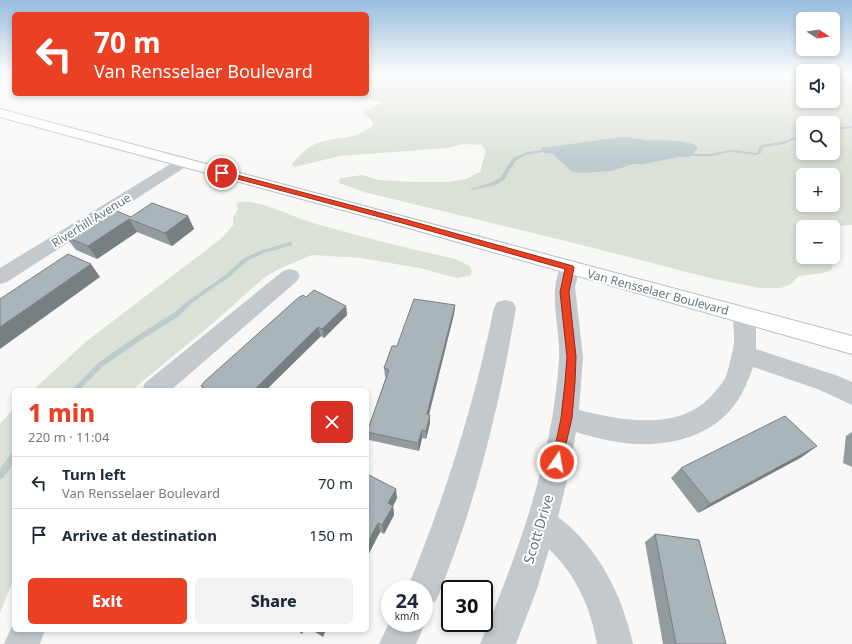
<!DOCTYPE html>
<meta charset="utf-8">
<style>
body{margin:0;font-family:"Noto Sans",sans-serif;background:#f2f2f3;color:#1f2937;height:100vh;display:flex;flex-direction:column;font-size:15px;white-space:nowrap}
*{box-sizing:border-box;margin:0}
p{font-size:13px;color:#747a83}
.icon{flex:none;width:22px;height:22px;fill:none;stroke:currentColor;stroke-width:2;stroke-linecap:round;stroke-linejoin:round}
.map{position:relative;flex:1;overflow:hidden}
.side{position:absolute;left:12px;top:388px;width:357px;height:244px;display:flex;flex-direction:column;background:#fff;border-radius:6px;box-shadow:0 2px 6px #0003}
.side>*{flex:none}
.top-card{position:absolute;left:12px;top:12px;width:357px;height:84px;border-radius:6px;box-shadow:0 2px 6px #0003;background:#ea4024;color:#fff;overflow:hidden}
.needle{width:26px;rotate:102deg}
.tools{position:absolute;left:796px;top:12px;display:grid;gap:8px}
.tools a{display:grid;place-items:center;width:44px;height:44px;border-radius:6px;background:#fff;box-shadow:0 2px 6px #0003;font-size:20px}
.speed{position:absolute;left:381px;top:580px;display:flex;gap:8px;font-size:20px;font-weight:700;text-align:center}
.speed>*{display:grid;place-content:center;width:52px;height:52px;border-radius:50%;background:#fff;box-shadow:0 2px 6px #0003;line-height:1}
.speed small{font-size:10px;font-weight:400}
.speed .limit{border:2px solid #111;border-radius:6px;background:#fff;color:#111}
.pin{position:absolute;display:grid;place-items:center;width:34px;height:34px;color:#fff;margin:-17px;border:2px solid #fff;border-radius:50%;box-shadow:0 1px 4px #0007}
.me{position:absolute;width:44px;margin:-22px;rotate:12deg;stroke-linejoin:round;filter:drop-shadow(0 0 3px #0008)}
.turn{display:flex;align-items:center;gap:14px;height:84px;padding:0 16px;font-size:18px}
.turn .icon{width:52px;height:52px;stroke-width:2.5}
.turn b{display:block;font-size:28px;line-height:34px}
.round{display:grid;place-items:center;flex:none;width:42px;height:42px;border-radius:6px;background:#f2f2f3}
.overview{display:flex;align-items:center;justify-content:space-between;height:68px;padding:0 16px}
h1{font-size:24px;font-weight:800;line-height:30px;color:#ea4024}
.primary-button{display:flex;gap:8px;margin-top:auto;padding:8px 16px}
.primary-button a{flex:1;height:46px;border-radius:6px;background:#ea4024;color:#fff;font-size:16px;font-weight:800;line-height:46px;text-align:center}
.primary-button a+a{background:#f2f2f3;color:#1f2937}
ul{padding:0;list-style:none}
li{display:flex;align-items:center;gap:12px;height:52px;padding:0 16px;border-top:1px solid #e0e1e3}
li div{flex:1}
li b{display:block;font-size:15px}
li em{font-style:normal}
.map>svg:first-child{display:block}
.green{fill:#dbe1d7;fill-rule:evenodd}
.water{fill:#bdcace}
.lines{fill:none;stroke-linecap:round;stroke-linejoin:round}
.stream{fill:#bdcace;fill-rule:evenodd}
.secondary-casing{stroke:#b8bec2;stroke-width:2}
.street{fill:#c3c9cc;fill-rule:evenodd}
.secondary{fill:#fff;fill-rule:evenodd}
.wall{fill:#929c9f}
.shaded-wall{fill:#777f82}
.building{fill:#aab5b9;stroke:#777f82}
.route{fill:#ea4024;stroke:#982a17}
.labels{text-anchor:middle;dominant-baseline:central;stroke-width:4;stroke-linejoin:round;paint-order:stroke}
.street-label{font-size:12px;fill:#627782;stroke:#fff}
.near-street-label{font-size:14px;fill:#627782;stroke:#fff}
</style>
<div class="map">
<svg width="852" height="644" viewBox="0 0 852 644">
<rect width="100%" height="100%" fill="#f9f8f6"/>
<g class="green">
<path d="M 367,73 L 606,73 L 596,75 L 620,73 L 803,73 L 803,101 L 833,101 L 833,73 L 852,73 L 852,225 L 839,226 L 835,228 L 833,237 L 833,227 L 803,227 L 803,257 L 833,257 L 833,239 L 837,254 L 831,270 L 823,273 L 799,276 L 791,284 L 781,288 L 760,288 L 710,278 L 578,244 L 364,192 L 339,183 L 340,178 L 363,175 L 378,180 L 415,182 L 448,182 L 466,179 L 480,172 L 486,151 L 482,145 L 463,144 L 447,148 L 340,156 L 294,167 L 292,164 C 297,158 303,151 310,147 C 329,134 352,144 373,125 L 371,119 L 363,113 L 375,105 L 385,103 L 341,94 L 367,94 ZM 803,123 L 833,123 L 833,153 L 803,153 ZM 803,175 L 833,175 L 833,205 L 803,205 Z"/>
<path d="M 240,202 C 262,200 291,217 313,223 C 360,237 408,248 455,259 L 470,266 L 472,272 L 470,276 L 457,278 L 419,268 L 361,258 L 312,255 L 279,269 L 265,277 L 213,323 L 132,390 L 33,390 L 88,340 L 222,238 L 233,225 L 233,218 L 238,209 L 236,204 Z"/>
<path d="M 14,408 L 14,578 L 0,613 L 0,424 Z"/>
</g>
<path class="water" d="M 622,137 C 630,137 637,139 645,140 C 657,141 691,138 698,148 L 690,157 L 679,157 L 643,164 L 633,164 L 612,171 L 583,173 L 573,172 L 569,169 L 552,153 L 545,154 L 541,148 Z"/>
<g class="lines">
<g class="stream">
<path d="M 852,126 L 852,128 L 833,130 L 833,128 Z"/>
<path d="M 803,134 L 803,136 L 784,144 L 763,147 L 761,153 L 757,155 L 731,152 L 711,156 L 693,156 L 691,155 L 693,154 L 711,154 L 731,150 L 756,153 L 758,152 L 758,149 L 761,145 L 782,142 Z"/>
<path d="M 543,150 L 545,151 L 544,152 L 529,154 L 516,160 L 504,180 L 495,185 L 472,190 L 470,189 L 491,183 L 500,178 L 513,158 L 527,152 Z"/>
<path d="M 290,242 L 292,243 L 292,245 L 261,254 L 247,261 L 228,278 L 193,302 L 179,316 L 138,342 L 102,367 L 79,390 L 72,390 L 98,363 L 134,338 L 175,312 L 189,300 L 224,276 L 243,259 L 257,252 Z"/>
<path d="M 14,453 L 14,463 L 3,478 L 0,479 L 0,469 L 11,454 Z"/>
</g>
<defs>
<path id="secondary" d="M 0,109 L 852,336 L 852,354 L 398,225 L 0,117 Z"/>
</defs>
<use href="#secondary" class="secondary-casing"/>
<g class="street">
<path d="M 182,158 L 187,160 L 190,163 L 187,166 L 7,282 L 0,284 L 0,268 L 177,160 Z"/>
<path d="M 570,261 L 577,263 L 580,268 L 575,287 L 583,357 L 579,410 C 623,421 681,432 714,393 C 720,386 726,379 728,370 C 730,361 733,352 734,343 C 735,332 731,320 736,310 L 744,308 L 752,310 L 755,316 L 756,324 L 756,349 L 838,376 L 852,382 L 852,405 L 820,390 L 753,367 C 751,374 748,380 745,387 C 726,430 682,446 636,444 C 616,443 596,438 576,432 L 569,472 L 558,517 C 599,548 622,595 633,644 L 597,644 C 591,608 576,575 549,549 L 537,589 L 516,644 L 480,644 C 518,553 553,458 559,359 C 561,328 546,291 563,263 Z"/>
<path d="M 290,269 L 297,271 L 300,276 L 297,281 L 171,390 L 142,390 L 145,383 L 283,271 Z"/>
<path d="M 505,300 L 513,302 L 516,308 C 499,408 475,507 436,601 L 424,606 L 424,589 L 407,589 C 445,497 474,405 494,308 L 497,302 Z"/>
<path d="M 424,620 L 425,623 L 416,644 L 379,644 L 390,621 L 390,623 L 424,623 Z"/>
<path d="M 14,621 L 14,630 L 45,630 L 40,644 L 4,644 Z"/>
</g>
<use href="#secondary" class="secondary"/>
</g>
<g class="wall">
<path d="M 188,216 L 194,229 L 172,246 L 137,232 L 97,259 L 76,250 L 66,237 L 131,217 Z"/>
<path d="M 306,297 L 346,306 L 347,315 L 324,338 L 321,336 L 266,390 L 202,390 L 203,389 L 201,386 Z"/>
<path d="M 455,305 L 454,314 L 429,415 L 430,415 L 430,423 L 426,439 L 422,438 L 419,451 L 369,440 L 367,432 L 386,377 L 385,377 L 384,368 L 397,346 Z"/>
<path d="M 852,432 L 852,467 L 843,463 L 846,436 Z"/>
<path d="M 802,457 L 698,513 L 671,478 L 681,468 Z"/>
<path d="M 367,474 L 397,498 L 393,506 L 394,515 L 384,534 L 380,532 L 367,557 Z"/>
<path d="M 655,534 L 726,644 L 663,644 L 645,542 Z"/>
</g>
<g class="shaded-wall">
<path d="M 188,216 L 194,229 L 172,246 L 165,233 Z"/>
<path d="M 129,219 L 137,232 L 97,259 L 88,246 Z"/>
<path d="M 91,264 L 100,277 L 0,349 L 0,327 Z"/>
<path d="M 455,305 L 454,314 L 427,422 L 427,414 Z"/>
<path d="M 346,306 L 347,315 L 324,338 L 322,329 Z"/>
<path d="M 318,327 L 321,336 L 266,390 L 257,390 L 256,388 Z"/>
<path d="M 430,415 L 430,423 L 426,439 L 426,431 Z"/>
<path d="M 422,430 L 422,438 L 419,451 L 418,443 Z"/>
<path d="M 817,446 L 802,457 L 698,513 L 710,504 Z"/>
<path d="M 396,489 L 397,498 L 393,506 L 394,515 L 384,534 L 382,525 L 388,503 Z"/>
<path d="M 378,523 L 380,532 L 367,557 L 367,544 Z"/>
<path d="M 297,630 L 304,630 L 302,634 Z"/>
<path d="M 319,630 L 326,630 L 323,637 L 317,633 Z"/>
</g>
<g class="building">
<path d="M 152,203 L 188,216 L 165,233 L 129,219 L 88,246 L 66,237 L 112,209 L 131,217 Z"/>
<path d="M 68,254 L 91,264 L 0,327 L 0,299 Z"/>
<path d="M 314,290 L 346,306 L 322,329 L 318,327 L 256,388 L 259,390 L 202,390 L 204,388 L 201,386 L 205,381 L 298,298 L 303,295 L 306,297 Z"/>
<path d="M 414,299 L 455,305 L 427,414 L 430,415 L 426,431 L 422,430 L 418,443 L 367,432 L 389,370 L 384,368 L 392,346 L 397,346 Z"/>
<path d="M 785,416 L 817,446 L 710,504 L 681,468 Z"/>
<path d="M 367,474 L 396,489 L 388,503 L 393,506 L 382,525 L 378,523 L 367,544 Z"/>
<path d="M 655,534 L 699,540 L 726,644 L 676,644 Z"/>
<path d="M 313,630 L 319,630 L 317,633 Z"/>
</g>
<linearGradient id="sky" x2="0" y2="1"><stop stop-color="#97bdde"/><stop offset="0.45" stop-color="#fcfcfb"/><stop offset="1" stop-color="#fcfcfb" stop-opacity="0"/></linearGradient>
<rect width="852" height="163" fill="url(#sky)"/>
<path class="route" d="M 222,171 L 407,220 L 573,266 L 574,268 L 569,292 L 576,357 L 575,382 L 572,418 L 561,465 L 557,467 L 553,465 L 552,462 L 561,418 L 565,382 L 567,357 L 560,292 L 565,269 L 402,223 L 219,174 L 219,172 Z"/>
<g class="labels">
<g class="street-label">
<text transform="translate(91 220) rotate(-32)">Riverhill Avenue</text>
<text transform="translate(658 292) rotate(15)">Van Rensselaer Boulevard</text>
</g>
<g class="near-street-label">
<text transform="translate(538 529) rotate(-73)">Scott Drive</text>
</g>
</g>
</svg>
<div class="tools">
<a><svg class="needle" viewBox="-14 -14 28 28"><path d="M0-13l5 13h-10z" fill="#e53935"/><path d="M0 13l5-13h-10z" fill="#747a83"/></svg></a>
<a><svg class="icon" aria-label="sound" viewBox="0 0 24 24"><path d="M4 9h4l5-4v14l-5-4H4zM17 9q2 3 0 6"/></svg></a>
<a><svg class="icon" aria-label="search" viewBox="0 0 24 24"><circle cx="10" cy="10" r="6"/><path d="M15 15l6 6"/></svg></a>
<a>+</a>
<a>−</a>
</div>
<div class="speed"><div>24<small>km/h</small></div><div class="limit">30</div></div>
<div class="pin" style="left:222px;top:173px;background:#d93025"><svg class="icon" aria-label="arrive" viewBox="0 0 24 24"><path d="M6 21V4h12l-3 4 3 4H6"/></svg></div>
<svg class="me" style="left:557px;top:462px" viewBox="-20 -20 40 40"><circle r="17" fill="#ea4024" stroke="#fff" stroke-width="3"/><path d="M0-11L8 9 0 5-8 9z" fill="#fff"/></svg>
<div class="top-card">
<div class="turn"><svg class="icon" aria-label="left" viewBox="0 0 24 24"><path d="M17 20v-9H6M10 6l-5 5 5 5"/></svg><div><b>70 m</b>Van Rensselaer Boulevard</div></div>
</div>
<section class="side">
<div class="overview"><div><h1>1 min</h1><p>220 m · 11:04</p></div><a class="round" style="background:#d93025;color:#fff"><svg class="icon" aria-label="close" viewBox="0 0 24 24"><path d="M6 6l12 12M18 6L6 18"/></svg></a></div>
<ul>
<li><svg class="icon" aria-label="left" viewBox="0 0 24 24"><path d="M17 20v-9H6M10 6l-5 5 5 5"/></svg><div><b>Turn left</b><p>Van Rensselaer Boulevard</p></div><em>70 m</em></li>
<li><svg class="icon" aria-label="arrive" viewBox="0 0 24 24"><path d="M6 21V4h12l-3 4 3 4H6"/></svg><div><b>Arrive at destination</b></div><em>150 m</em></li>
</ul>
<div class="primary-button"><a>Exit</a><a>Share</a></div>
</section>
</div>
